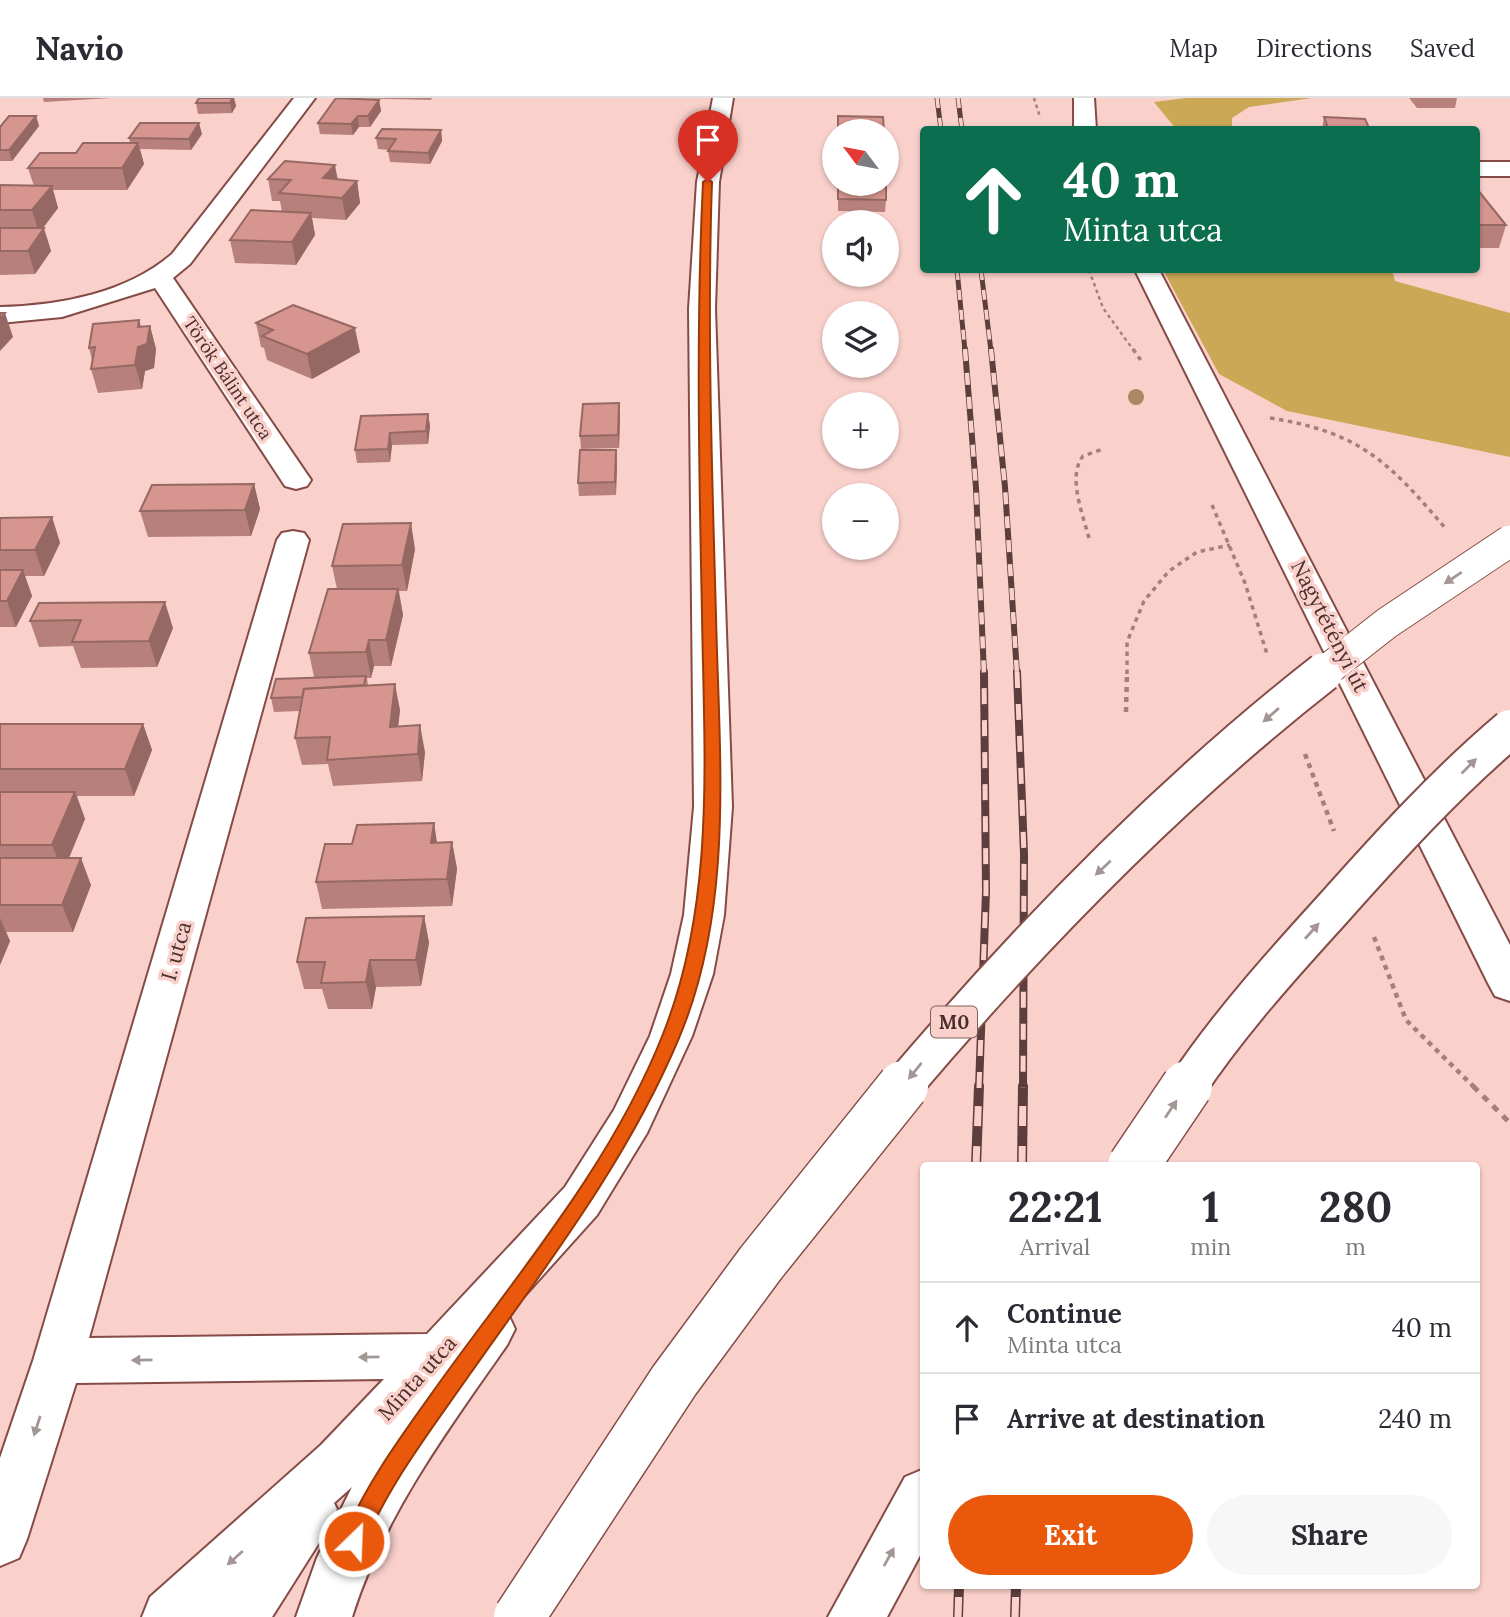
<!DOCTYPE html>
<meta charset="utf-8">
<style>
body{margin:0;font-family:Lora,serif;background:#f7f7f7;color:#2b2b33;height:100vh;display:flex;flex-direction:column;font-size:26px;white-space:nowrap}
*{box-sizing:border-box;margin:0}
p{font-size:23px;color:#7c7c81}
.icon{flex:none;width:38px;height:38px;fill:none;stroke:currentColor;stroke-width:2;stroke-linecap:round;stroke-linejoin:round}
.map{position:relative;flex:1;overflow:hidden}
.drawer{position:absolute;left:920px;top:1064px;width:560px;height:427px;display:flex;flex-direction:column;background:#fff;border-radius:7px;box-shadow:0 2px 5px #0004}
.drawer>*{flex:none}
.guide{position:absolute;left:920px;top:28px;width:560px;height:147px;border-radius:7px;box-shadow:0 2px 5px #0004;background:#0b6e4f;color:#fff;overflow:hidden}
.needle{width:46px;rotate:302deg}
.buttons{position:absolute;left:822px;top:21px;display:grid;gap:14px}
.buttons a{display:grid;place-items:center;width:77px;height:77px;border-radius:50%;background:#fff;box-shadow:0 2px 5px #0004;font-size:35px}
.pin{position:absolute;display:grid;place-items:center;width:60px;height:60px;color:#fff;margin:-72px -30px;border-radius:50% 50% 50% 0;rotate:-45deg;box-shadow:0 0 7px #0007}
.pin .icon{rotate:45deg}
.me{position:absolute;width:77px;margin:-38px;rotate:24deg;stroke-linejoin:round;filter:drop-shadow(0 0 5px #0008)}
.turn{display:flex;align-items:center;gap:24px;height:147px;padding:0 28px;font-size:32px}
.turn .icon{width:91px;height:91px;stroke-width:2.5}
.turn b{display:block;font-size:49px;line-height:60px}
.eta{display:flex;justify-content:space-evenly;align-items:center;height:119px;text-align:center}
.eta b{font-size:42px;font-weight:700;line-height:49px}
.button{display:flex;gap:14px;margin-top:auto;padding:14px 28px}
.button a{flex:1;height:80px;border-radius:42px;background:#ea580c;color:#fff;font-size:28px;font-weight:700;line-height:80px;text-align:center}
.button a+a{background:#f7f7f7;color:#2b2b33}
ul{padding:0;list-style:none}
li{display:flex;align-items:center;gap:21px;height:91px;padding:0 28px;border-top:2px solid #e1e1e2}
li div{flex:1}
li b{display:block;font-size:26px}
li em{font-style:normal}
header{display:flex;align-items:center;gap:42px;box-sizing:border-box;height:98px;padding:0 35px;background:#fff;border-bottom:2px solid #e1e1e2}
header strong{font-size:33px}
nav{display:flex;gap:38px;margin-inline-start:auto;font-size:24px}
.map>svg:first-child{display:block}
.forest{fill:#cba856}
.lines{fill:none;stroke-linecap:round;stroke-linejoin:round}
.minor-casing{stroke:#854b46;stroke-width:4}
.major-casing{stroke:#854b46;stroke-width:4}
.highway-casing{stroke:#854b46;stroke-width:4}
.path-far3{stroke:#a2807c;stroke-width:2.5;stroke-dasharray:3.5 3.5;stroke-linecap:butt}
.path-far2{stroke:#a2807c;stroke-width:3.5;stroke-dasharray:4.5 4.5;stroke-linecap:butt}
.path-far1{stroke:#a2807c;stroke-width:4.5;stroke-dasharray:5 5;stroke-linecap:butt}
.path{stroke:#a2807c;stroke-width:5;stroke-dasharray:7 7;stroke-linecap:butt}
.minor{fill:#fff;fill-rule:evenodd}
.major{fill:#fff;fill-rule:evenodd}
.highway{fill:#fff;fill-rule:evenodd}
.rail-far3-casing{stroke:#5c3f3c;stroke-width:5}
.rail-far2-casing{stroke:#5c3f3c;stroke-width:6}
.rail-far1-casing{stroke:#5c3f3c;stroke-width:8}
.rail-casing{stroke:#5c3f3c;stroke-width:10}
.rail-far3{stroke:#fad0cb;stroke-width:3.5;stroke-dasharray:10;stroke-linecap:butt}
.rail-far2{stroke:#fad0cb;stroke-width:4.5;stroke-dasharray:12;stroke-linecap:butt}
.rail-far1{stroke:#fad0cb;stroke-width:5;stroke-dasharray:16;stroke-linecap:butt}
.rail{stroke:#fad0cb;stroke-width:7;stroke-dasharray:20;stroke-linecap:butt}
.highway-bridge-far2-casing{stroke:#854b46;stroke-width:33;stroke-linecap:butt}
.highway-bridge-far1-casing{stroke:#854b46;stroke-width:42;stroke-linecap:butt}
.highway-bridge-casing{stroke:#854b46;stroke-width:53;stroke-linecap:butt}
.highway-bridge-far2{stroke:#fff;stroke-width:31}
.highway-bridge-far1{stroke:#fff;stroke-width:38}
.highway-bridge{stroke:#fff;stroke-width:50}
.tree{fill:#a98964}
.wall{fill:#b8807a}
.shaded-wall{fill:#966863}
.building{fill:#d6958e;stroke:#966863;stroke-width:2}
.oneway{fill:#a49695}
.route{fill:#ea580c;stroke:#983908;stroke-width:2}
.labels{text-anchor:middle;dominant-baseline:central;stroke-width:7;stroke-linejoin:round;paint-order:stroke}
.far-street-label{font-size:18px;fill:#492e2b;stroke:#fad0cb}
.shield{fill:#fad0cb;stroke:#7e5f5b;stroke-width:2}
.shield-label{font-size:19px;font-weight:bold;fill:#492e2b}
.street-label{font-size:21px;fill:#492e2b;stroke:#fad0cb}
</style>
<header>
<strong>Navio</strong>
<nav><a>Map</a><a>Directions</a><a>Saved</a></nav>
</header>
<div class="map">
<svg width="1510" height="1519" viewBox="0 0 1510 1519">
<rect width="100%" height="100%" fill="#fad0cb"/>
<g class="forest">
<path d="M 1186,0 L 1312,0 L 1249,9 L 1232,20 L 1232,31 L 1176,31 L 1154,4 Z"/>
<path d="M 1163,172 L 1392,172 L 1395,183 L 1510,215 L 1510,359 L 1287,313 L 1219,276 Z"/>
</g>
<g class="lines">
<defs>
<g id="minor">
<path d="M 294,0 L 315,0 L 190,166 L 173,180 L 311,382 L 307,388 L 296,391 L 285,388 L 155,190 L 62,219 L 0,225 L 0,209 C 59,208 127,195 172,156 Z"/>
<path d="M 713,0 L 733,0 L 719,84 L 715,211 L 732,709 L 724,817 L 713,876 L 692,938 L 647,1035 L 597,1117 L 508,1216 L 515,1231 L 507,1247 C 447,1333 384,1417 352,1519 L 296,1519 L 317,1460 L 352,1389 L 334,1405 L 337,1411 L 329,1429 L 272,1519 L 142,1519 L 150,1499 L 321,1347 L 384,1281 L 76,1285 L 27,1441 L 19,1460 L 0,1468 L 0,1360 L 33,1263 L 277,442 L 282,435 L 293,433 L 304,435 L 309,442 L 89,1240 L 427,1236 L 565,1089 L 614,1012 L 650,938 L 671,876 L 684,817 L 694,709 L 689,211 L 697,84 Z"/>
<rect x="1477" y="64" width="33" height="14"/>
</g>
<g id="major">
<path d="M 1074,0 L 1094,0 L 1096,32 L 1074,32 Z"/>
<path d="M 1135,172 L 1159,172 L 1510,847 L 1510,903 L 1495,898 L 1489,887 Z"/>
</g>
<path id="highway" d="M 924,1371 L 924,1450 L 887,1519 L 828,1519 L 905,1379 Z"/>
</defs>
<use href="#minor" class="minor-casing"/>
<use href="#major" class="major-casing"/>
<use href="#highway" class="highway-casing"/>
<g class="path-far3">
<path d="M 1034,0 L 1040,19"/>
<path d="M 1089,172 L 1103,210 L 1134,253"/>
</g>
<g class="path-far2">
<path d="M 1133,251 L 1142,264"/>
<path d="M 1270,320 C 1360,334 1389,364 1446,431"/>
<path d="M 1212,407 L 1245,485 L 1267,556"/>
<path d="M 1089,440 C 1083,417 1067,378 1083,358 L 1103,351"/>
<path d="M 1127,576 L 1127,544 L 1144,503 L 1169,473 L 1197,454 L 1230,447"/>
</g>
<g class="path-far1">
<path d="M 1126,614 L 1127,574"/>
<path d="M 1305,656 L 1334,733"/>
<path d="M 1374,839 L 1406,922 L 1475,990"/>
</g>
<path class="path" d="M 1473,988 L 1510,1025"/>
<use href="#minor" class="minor"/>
<use href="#major" class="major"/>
<use href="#highway" class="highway"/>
<defs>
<g id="rail-far3">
<path d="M 937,0 L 941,32"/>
<path d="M 958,0 L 962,32"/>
<path d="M 957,172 L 965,253"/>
<path d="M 981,172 L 991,253"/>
</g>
<g id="rail-far2">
<path d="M 965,251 L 976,390 L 984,576"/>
<path d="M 991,251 L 1005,389 L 1017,576"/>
</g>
<g id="rail-far1">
<path d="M 1017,574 L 1024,756 L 1023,990"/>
<path d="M 979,990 L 986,793 L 984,574"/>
</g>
<g id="rail">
<path d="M 976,1068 L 979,988"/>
<path d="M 1022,1068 L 1023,988"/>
<path d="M 958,1519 L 959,1488"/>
<path d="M 1015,1519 L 1016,1488"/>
</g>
</defs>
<use href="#rail-far3" class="rail-far3-casing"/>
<use href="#rail-far2" class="rail-far2-casing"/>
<use href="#rail-far1" class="rail-far1-casing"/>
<use href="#rail" class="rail-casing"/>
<use href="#rail-far3" class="rail-far3"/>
<use href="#rail-far2" class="rail-far2"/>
<use href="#rail-far1" class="rail-far1"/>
<use href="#rail" class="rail"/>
<defs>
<path id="highway-bridge-far2" d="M 1322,576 L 1387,525 L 1510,443"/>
<g id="highway-bridge-far1">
<path d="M 901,990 C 1029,839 1168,696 1324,574"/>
<path d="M 1186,990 C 1228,927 1280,869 1331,813 C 1388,749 1445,686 1510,631"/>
</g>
<g id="highway-bridge">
<path d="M 1133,1068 L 1187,988"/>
<path d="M 519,1519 L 674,1283 L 761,1165 L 903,988"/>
</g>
</defs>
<use href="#highway-bridge-far2" class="highway-bridge-far2-casing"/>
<use href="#highway-bridge-far1" class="highway-bridge-far1-casing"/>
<use href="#highway-bridge" class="highway-bridge-casing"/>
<use href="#highway-bridge-far2" class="highway-bridge-far2"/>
<use href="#highway-bridge-far1" class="highway-bridge-far1"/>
<use href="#highway-bridge" class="highway-bridge"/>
</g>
<circle class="tree" cx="1136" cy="299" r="8"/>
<g class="wall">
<path d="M 43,0 L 112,0 L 44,4 Z"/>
<path d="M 199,0 L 234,0 L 236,8 L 232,15 L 198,16 L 196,5 Z"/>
<path d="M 351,0 L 432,0 L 431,2 Z"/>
<path d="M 1409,0 L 1457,0 L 1455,10 L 1417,10 Z"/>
<path d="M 379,2 L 381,13 L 370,29 L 359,29 L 353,37 L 320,36 L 318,25 Z"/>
<path d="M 36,18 L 39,28 L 12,63 L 0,63 L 0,29 Z"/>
<path d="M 1324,19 L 1370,32 L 1322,32 Z"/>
<path d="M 441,32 L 442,43 L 430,66 L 390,64 L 388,53 L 389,52 L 378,51 L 376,40 Z"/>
<path d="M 202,36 L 191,52 L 140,51 L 144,66 L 127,92 L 53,92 L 58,110 L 43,130 L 51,153 L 35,176 L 0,177 L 0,87 L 34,88 L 28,70 L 76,55 L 130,45 L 129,40 Z"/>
<path d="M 268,81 L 337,81 L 357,83 L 360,105 L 346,122 L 312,120 L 315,137 L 296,167 L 235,165 L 230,142 L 282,114 L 280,103 L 272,103 Z"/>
<path d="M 838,86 L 886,102 L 885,114 L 838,113 Z"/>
<path d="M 1477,91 L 1506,127 L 1499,150 L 1477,150 Z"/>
<path d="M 256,225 L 360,254 L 312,281 L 267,262 L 264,250 L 261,249 Z"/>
<path d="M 141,228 L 150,228 L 156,251 L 154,270 L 145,273 L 142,291 L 98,295 L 91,271 L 92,262 L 89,250 Z"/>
<path d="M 619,305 L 620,318 L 619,350 L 581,351 L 580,338 Z"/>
<path d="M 428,316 L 430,328 L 428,346 L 392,347 L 390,364 L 357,365 L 355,352 Z"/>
<path d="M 617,364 L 616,397 L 579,398 L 578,385 Z"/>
<path d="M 254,386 L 260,411 L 251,438 L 148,439 L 140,413 Z"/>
<path d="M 52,419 L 60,445 L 44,478 L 25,478 L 32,498 L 16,529 L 0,529 L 0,420 Z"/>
<path d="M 415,451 L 407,493 L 399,493 L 403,517 L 391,568 L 374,568 L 371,580 L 367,580 L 368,587 L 400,612 L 398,628 L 425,654 L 422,683 L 333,688 L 328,666 L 302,667 L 295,640 L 300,613 L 274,614 L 271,600 L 314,579 L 309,555 L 337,491 L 332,468 Z"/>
<path d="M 39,505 L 173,530 L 157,569 L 81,570 L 73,548 L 39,549 L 30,523 Z"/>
<path d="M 0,626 L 143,626 L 152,652 L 134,698 L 77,698 L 85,721 L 69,760 L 91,787 L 73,834 L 6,834 L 10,843 L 0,867 Z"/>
<path d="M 434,725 L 437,745 L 452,744 L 457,771 L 452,808 L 322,811 L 316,784 L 352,746 Z"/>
<path d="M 424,818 L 429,845 L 421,888 L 376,889 L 372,911 L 328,911 L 322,891 L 304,891 L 297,864 Z"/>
</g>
<g class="shaded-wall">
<path d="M 232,0 L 234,0 L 236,8 L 232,15 L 230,5 Z"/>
<path d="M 379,2 L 381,13 L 370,29 L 368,18 Z"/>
<path d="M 36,18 L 39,28 L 12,63 L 9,52 Z"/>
<path d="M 358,18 L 359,29 L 353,37 L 351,26 Z"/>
<path d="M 199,25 L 202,36 L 191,52 L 189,41 Z"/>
<path d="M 441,32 L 442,43 L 430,66 L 428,55 Z"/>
<path d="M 138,45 L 144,66 L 127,92 L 122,70 Z"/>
<path d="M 335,67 L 339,88 L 323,80 Z"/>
<path d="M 357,83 L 360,105 L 346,122 L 342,100 Z"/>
<path d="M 52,88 L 58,110 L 39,135 L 32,112 Z"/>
<path d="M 311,115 L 315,137 L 296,167 L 292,144 Z"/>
<path d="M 44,130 L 51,153 L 35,176 L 28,153 Z"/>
<path d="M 5,215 L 13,239 L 0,253 L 0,221 Z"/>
<path d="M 139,222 L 146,246 L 150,228 L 156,251 L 154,270 L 145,273 L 142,291 L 135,267 L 138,249 Z"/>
<path d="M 355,230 L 360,254 L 312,281 L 307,256 Z"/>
<path d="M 619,305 L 620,318 L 619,350 L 618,337 Z"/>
<path d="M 428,316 L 430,328 L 428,346 L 426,333 Z"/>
<path d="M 390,335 L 392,347 L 390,364 L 388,351 Z"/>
<path d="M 616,352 L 617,364 L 616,397 L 615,384 Z"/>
<path d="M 254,386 L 260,411 L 251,438 L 245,412 Z"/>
<path d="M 52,419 L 60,445 L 44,478 L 35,452 Z"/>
<path d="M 411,425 L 415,451 L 407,493 L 402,467 Z"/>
<path d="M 23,472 L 32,498 L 16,529 L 7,503 Z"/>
<path d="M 398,491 L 403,517 L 391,568 L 386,542 Z"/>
<path d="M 165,504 L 173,530 L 157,569 L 149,543 Z"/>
<path d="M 369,542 L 374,568 L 371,580 L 366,554 Z"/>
<path d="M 395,586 L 400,612 L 395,655 L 390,629 Z"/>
<path d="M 143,626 L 152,652 L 134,698 L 125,671 Z"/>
<path d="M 420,627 L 425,654 L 422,683 L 418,656 Z"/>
<path d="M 75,694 L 85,721 L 63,774 L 52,747 Z"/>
<path d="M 434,725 L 438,752 L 431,745 Z"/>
<path d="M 452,744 L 457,771 L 452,808 L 447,781 Z"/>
<path d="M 81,760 L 91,787 L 73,834 L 62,807 Z"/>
<path d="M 424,818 L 429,845 L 421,888 L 416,862 Z"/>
<path d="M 0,820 L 10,843 L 0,867 Z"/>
<path d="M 370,862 L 376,889 L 372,911 L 366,884 Z"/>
</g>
<g class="building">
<path d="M 199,0 L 232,0 L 230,5 L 196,5 Z"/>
<path d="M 336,0 L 379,2 L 368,18 L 358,18 L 351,26 L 318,25 Z"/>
<path d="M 9,18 L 36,18 L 9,52 L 0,52 L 0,29 Z"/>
<path d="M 838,18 L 883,19 L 884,33 L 838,33 Z"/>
<path d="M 1324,19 L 1365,21 L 1370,32 L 1329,32 Z"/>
<path d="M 140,25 L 199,25 L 189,41 L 129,40 Z"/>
<path d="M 382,31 L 441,32 L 428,55 L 388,53 L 396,41 L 376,40 Z"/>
<path d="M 83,45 L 138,45 L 122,70 L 28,70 L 40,55 L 76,55 Z"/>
<path d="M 285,63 L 335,67 L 323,80 L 357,83 L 342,100 L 279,95 L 291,82 L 268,81 Z"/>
<path d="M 838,86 L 886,86 L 886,102 L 838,101 Z"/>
<path d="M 0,87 L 52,88 L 32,112 L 0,112 Z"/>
<path d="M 1477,91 L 1506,127 L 1477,127 Z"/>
<path d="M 251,112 L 311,115 L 292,144 L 230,142 Z"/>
<path d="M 0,130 L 44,130 L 28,153 L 0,153 Z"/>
<path d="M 293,207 L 355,230 L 307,256 L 262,238 L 273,232 L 256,225 Z"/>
<path d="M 0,215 L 5,215 L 0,221 Z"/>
<path d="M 139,222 L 138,229 L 150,228 L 147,246 L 138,249 L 135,267 L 91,271 L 95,249 L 89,250 L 93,226 Z"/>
<path d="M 619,305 L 618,337 L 580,338 L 583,306 Z"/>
<path d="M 428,316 L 426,333 L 390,335 L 388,351 L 355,352 L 361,318 Z"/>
<path d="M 580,352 L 616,352 L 615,384 L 578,385 Z"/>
<path d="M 254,386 L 245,412 L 140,413 L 152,387 Z"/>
<path d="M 52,419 L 35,452 L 0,452 L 0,420 Z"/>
<path d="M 411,425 L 402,467 L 332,468 L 343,426 Z"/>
<path d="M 0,472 L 23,472 L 7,503 L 0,503 Z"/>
<path d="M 328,491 L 398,491 L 386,542 L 369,542 L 366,554 L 309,555 Z"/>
<path d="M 165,504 L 149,543 L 72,544 L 81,522 L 30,523 L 39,505 Z"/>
<path d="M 366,578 L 364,587 L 304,591 L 302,599 L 271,600 L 276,581 Z"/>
<path d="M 395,586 L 390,629 L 420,627 L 418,656 L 327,662 L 330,639 L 295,640 L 304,591 Z"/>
<path d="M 0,626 L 143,626 L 125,671 L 0,671 Z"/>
<path d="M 0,694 L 75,694 L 52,747 L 0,747 Z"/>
<path d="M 434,725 L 431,745 L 452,744 L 447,781 L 316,784 L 325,746 L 352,746 L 357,727 Z"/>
<path d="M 0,760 L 81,760 L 62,807 L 0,807 Z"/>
<path d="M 424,818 L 416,862 L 370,862 L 366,884 L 321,885 L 325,864 L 297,864 L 306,820 Z"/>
</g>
<defs><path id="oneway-solid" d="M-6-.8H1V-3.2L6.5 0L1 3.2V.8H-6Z" transform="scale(1.75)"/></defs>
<g class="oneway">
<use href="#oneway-solid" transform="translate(1453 480) rotate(146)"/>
<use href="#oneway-solid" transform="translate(1271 617) rotate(139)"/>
<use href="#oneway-solid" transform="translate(1469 668) rotate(-45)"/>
<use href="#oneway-solid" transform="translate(1103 770) rotate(137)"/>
<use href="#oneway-solid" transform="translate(1312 833) rotate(-48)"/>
<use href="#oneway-solid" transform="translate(915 973) rotate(129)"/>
<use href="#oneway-solid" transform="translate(1171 1011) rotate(-56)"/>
<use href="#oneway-solid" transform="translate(369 1259) rotate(179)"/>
<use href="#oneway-solid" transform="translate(142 1262) rotate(179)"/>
<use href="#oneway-solid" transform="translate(37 1328) rotate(108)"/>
<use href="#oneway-solid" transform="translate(889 1459) rotate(-61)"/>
<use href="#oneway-solid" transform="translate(235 1460) rotate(138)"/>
</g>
<path class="route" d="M 708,81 L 712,84 C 707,229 712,373 716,518 C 719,657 735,808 679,940 C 628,1062 546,1168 470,1276 C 431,1332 388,1387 362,1451 L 354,1454 L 346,1451 L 342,1443 C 366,1384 405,1333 442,1281 C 521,1172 613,1063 663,936 C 716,803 704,657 702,516 C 699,372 696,228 703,84 Z"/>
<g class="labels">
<g class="far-street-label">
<text transform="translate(228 280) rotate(56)">Török Bálint utca</text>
</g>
<rect class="shield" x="931" y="908.5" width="46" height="31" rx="5"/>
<g class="shield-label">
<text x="954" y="924">M0</text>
</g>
<g class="street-label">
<text transform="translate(1330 528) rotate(63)">Nagytétényi út</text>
<text transform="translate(176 853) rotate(-74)">I. utca</text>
<text transform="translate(417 1280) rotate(-48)">Minta utca</text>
</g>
</g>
</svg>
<div class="buttons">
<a><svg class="needle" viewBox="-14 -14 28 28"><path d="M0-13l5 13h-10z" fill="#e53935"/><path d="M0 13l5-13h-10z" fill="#7c7c81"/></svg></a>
<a><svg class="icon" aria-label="sound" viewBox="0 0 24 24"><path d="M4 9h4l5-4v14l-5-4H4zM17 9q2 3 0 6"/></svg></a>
<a><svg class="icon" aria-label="layers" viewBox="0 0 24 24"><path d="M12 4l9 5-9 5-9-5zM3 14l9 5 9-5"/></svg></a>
<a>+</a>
<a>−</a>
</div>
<div class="pin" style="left:708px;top:84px;background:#d93025"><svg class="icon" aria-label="arrive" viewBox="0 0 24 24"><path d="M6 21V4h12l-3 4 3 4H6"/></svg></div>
<svg class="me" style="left:354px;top:1443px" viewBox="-20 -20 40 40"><circle r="17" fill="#ea580c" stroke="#fff" stroke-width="3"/><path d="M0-11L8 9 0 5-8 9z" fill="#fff"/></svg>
<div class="guide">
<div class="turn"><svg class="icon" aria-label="ahead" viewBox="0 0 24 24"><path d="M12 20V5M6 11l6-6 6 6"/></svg><div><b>40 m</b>Minta utca</div></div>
</div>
<section class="drawer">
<div class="eta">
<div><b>22:21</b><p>Arrival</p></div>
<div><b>1</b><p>min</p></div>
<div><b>280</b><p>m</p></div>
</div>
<ul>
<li><svg class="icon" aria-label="ahead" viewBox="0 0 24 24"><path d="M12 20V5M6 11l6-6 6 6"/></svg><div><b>Continue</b><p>Minta utca</p></div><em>40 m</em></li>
<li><svg class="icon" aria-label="arrive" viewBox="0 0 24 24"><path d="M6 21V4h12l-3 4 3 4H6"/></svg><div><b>Arrive at destination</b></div><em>240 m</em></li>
</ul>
<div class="button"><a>Exit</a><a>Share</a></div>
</section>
</div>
